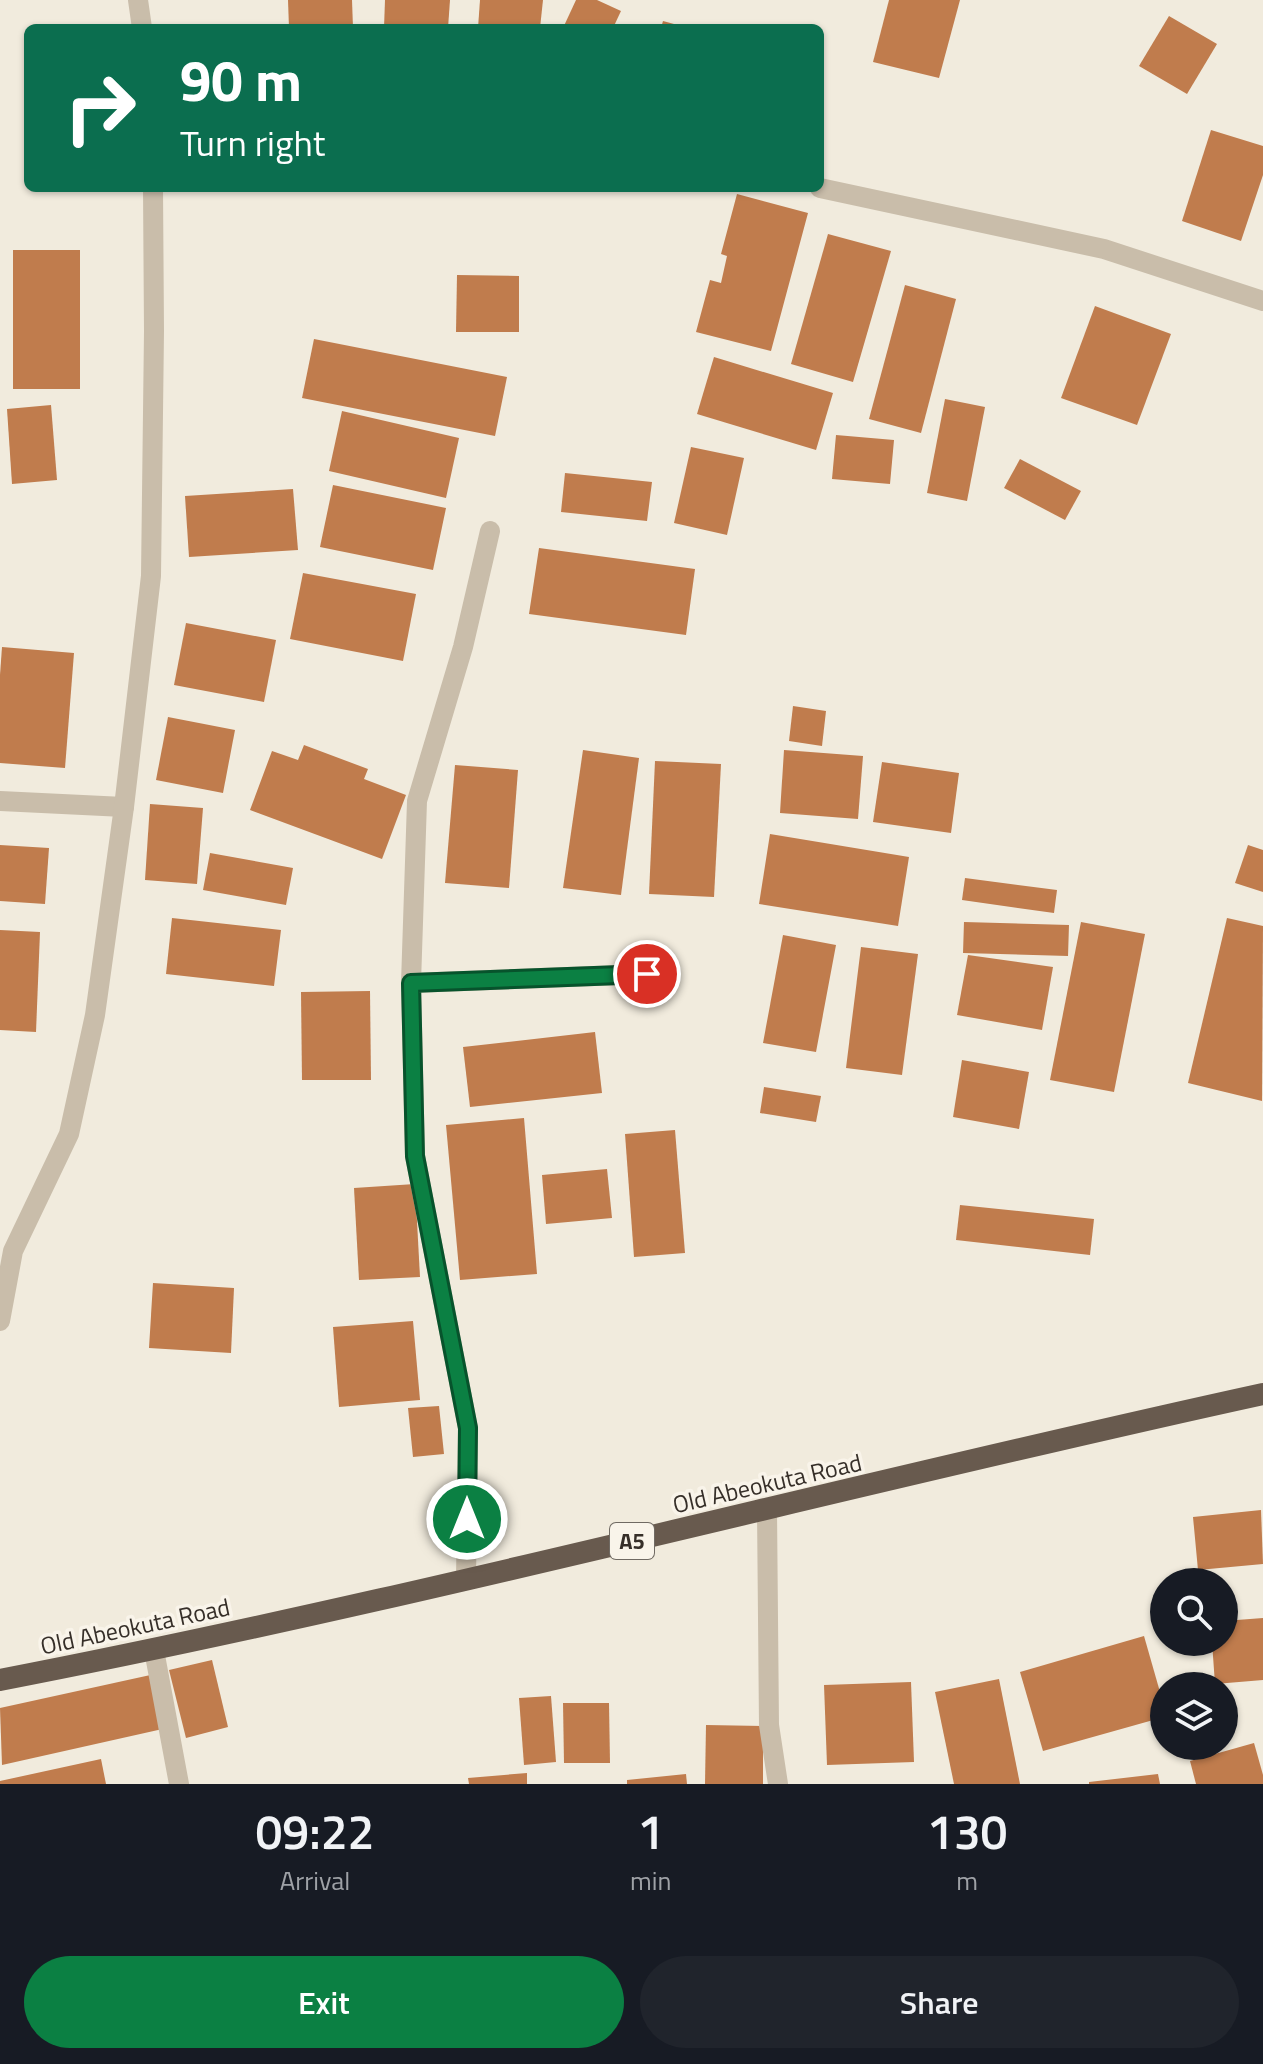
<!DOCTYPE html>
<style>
body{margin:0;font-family:"Titillium Web",sans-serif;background:#20242c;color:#f1f3f6;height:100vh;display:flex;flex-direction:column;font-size:30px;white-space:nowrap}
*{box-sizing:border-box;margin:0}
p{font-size:26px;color:#9ea1a6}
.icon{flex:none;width:44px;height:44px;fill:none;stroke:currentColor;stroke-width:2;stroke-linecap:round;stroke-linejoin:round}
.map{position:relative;height:1784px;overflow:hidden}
.panel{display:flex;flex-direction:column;background:#171b24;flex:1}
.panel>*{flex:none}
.top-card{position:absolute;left:24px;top:24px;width:800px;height:168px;border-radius:12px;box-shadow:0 2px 6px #0004;background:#0b6e4f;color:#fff;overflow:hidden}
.tools{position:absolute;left:1150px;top:1568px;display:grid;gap:16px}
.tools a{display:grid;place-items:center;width:88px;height:88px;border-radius:50%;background:#171b24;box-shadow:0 2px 6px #0004;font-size:40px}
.pin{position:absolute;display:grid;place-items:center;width:68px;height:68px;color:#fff;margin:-34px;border:4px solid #fff;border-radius:50%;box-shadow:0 2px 8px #0007}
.me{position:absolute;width:88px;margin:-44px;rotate:0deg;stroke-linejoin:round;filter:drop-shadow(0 0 6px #0008)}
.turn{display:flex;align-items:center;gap:28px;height:168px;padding:0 24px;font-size:36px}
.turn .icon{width:104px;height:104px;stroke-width:2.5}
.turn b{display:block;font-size:56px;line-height:68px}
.eta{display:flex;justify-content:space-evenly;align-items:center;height:136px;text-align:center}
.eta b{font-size:48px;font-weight:600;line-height:56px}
.cta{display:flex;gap:16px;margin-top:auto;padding:16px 24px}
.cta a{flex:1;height:92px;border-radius:48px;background:#0b8043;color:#fff;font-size:32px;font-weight:600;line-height:92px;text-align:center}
.cta a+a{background:#20242c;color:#f1f3f6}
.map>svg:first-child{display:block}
.building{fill:#c07c4d}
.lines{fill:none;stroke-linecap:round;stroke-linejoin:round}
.minor{stroke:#c9bdaa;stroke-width:20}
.trunk{stroke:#685a4e;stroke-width:22}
.route-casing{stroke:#07532c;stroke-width:20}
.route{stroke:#0b8043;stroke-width:14}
.labels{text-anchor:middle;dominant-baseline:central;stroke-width:7;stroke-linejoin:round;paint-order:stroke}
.shield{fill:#f9f4ea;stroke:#706a63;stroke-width:2}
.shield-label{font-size:22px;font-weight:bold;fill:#362f29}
.street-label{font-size:24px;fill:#362f29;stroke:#f9f4ea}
</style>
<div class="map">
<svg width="1263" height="1784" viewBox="0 0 1263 1784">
<rect width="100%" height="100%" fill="#f1ebdd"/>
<g class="building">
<path d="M 288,0 L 352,0 L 353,28 L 289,28 Z"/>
<path d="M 385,0 L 450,0 L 448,28 L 384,28 Z"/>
<path d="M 480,0 L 543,0 L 540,28 L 478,28 Z"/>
<path d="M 576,0 L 597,0 L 621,11 L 613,28 L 563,28 Z"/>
<path d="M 889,0 L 960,0 L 939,78 L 873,62 Z"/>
<path d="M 1169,16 L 1217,44 L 1187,94 L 1139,66 Z"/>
<path d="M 663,21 L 685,27 L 684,28 L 661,28 Z"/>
<path d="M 1211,130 L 1263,146 L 1263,175 L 1241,241 L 1182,221 Z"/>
<path d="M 737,194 L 808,213 L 771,351 L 696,332 L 710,280 L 721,283 L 727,256 L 721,254 Z"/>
<path d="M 828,234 L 891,251 L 853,382 L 791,364 Z"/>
<rect x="13" y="250" width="67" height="139"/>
<path d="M 457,275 L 519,276 L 519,332 L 456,332 Z"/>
<path d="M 905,285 L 956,299 L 921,433 L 869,419 Z"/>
<path d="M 1095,306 L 1171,334 L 1137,425 L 1061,398 Z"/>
<path d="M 314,339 L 507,377 L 495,436 L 302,398 Z"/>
<path d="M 714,357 L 833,393 L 816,450 L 697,414 Z"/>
<path d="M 945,399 L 985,407 L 967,501 L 927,493 Z"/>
<path d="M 51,405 L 57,480 L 12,484 L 7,409 Z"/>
<path d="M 342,411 L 459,438 L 446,498 L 329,471 Z"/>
<path d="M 836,435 L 894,440 L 890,484 L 832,479 Z"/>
<path d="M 691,447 L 744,458 L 727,535 L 674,523 Z"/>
<path d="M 1020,459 L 1081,491 L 1065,520 L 1004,488 Z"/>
<path d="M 565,473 L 652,482 L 647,521 L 561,512 Z"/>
<path d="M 333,485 L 446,508 L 433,570 L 320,547 Z"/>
<path d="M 293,489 L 298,550 L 189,557 L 185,496 Z"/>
<path d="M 539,548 L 695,569 L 686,635 L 529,614 Z"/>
<path d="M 303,573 L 416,594 L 403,661 L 290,639 Z"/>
<path d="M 186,623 L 276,640 L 264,702 L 174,685 Z"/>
<path d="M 2,647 L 74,653 L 65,768 L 0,763 L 0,675 Z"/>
<path d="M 793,706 L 826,711 L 822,746 L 789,741 Z"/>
<path d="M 168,717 L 235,730 L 223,793 L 156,780 Z"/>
<path d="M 304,745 L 368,769 L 364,779 L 406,795 L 382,859 L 250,810 L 272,751 L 298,760 Z"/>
<path d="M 583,750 L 639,758 L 621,895 L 563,888 Z"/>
<path d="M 784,750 L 863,756 L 858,819 L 780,813 Z"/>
<path d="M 655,761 L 721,764 L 714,897 L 649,894 Z"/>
<path d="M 882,762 L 959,773 L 951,833 L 873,822 Z"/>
<path d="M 455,765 L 518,770 L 509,888 L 445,883 Z"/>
<path d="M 150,804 L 203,808 L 197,884 L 145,880 Z"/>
<path d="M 770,834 L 909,857 L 898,926 L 759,904 Z"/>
<path d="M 0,845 L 49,848 L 45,904 L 0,901 Z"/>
<path d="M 1248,845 L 1263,850 L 1263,892 L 1235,883 Z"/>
<path d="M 210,853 L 293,868 L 286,905 L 203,890 Z"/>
<path d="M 965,878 L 1057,890 L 1054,913 L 962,900 Z"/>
<path d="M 172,918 L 281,930 L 274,986 L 166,974 Z"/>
<path d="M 1227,918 L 1263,926 L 1262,1101 L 1188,1083 Z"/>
<path d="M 964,922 L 1069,925 L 1068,956 L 963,953 Z"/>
<path d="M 1081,922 L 1145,934 L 1114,1092 L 1050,1080 Z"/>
<path d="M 0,930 L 40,932 L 36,1032 L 0,1030 Z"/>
<path d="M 783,935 L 836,945 L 816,1052 L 763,1043 Z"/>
<path d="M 861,947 L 918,954 L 902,1075 L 846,1068 Z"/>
<path d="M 968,955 L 1053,967 L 1042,1030 L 957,1015 Z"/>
<path d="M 370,991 L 371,1080 L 302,1080 L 301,992 Z"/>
<path d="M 595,1032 L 602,1093 L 470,1107 L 463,1047 Z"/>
<path d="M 962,1060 L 1029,1072 L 1019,1129 L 953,1117 Z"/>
<path d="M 764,1087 L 821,1096 L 816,1122 L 760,1113 Z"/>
<path d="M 524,1118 L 537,1274 L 460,1280 L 446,1125 Z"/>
<path d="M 675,1130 L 685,1253 L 634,1257 L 625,1134 Z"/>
<path d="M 607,1169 L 612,1218 L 546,1224 L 542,1175 Z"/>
<path d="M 415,1184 L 420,1277 L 359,1280 L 354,1188 Z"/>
<path d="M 960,1205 L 1094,1219 L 1090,1255 L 956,1240 Z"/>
<path d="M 153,1283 L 234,1288 L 231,1353 L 149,1348 Z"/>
<path d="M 413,1321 L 420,1400 L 339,1407 L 333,1327 Z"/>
<path d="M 439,1406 L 444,1454 L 413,1457 L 408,1408 Z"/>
<path d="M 1261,1510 L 1263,1564 L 1198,1570 L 1193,1517 Z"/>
<path d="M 1263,1618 L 1263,1680 L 1215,1684 L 1212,1642 L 1224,1642 L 1224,1621 Z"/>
<path d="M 1144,1636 L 1164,1706 L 1164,1717 L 1043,1751 L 1020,1672 Z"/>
<path d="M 212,1660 L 228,1727 L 186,1738 L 169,1670 Z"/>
<path d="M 155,1674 L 167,1728 L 2,1765 L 0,1708 Z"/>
<path d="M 999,1679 L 1020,1784 L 954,1784 L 935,1692 Z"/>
<path d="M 911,1682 L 914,1762 L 827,1765 L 824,1685 Z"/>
<path d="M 551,1696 L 556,1762 L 524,1765 L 519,1698 Z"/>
<path d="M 563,1703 L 609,1703 L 610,1763 L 564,1763 Z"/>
<path d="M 706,1725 L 763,1726 L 763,1784 L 705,1784 Z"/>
<path d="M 1254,1743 L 1263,1775 L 1263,1784 L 1196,1784 L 1190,1761 Z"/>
<path d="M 101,1759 L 106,1784 L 0,1784 L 0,1781 Z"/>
<path d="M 527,1773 L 527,1784 L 469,1784 L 468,1778 Z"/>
<path d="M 686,1774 L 687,1784 L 627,1784 L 627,1780 Z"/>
<path d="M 1158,1774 L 1160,1784 L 1089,1784 L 1089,1782 Z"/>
</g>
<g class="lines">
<g class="minor">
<path d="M 138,0 L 142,28"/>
<path d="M 820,188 L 1104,249 L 1263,301"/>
<path d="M 0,801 L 124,807"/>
<path d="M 411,983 L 647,974"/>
<path d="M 0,1321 L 13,1251 L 69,1134 L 95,1015 L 124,807 L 151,576 L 154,331 L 153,188"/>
<path d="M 767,1510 L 769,1725 L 778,1784"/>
<path d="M 466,1580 L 468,1428 L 415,1156 L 411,983 L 417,801 L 463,647 L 490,531"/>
<path d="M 154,1650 L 179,1784"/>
</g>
<path class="trunk" d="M 0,1680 C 424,1598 841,1486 1263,1394"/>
</g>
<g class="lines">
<defs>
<path id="route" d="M 467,1519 L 468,1428 L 415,1156 L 411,983 L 647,974"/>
</defs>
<use href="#route" class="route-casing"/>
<use href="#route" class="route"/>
</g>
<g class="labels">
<rect class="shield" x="610" y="1523" width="44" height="36" rx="6"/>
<g class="shield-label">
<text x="632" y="1541">A5</text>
</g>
<g class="street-label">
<text transform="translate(767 1483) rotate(-13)">Old Abeokuta Road</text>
<text transform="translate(135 1626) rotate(-12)">Old Abeokuta Road</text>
</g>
</g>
</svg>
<div class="tools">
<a><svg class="icon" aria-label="search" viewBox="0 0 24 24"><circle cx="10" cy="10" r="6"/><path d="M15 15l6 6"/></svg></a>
<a><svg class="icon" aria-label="layers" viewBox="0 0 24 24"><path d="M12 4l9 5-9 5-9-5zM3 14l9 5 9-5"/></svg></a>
</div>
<div class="pin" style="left:647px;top:974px;background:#d93025"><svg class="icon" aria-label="arrive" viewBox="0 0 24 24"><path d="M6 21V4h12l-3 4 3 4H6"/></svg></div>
<svg class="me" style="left:467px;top:1519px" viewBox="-20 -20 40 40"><circle r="17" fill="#0b8043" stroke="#fff" stroke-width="3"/><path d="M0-11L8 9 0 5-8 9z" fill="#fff"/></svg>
<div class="top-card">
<div class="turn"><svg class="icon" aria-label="right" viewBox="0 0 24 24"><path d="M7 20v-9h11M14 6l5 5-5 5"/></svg><div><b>90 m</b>Turn right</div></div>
</div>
</div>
<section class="panel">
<div class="eta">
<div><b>09:22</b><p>Arrival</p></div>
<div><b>1</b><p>min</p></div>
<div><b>130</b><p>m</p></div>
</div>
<div class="cta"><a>Exit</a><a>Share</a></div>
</section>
